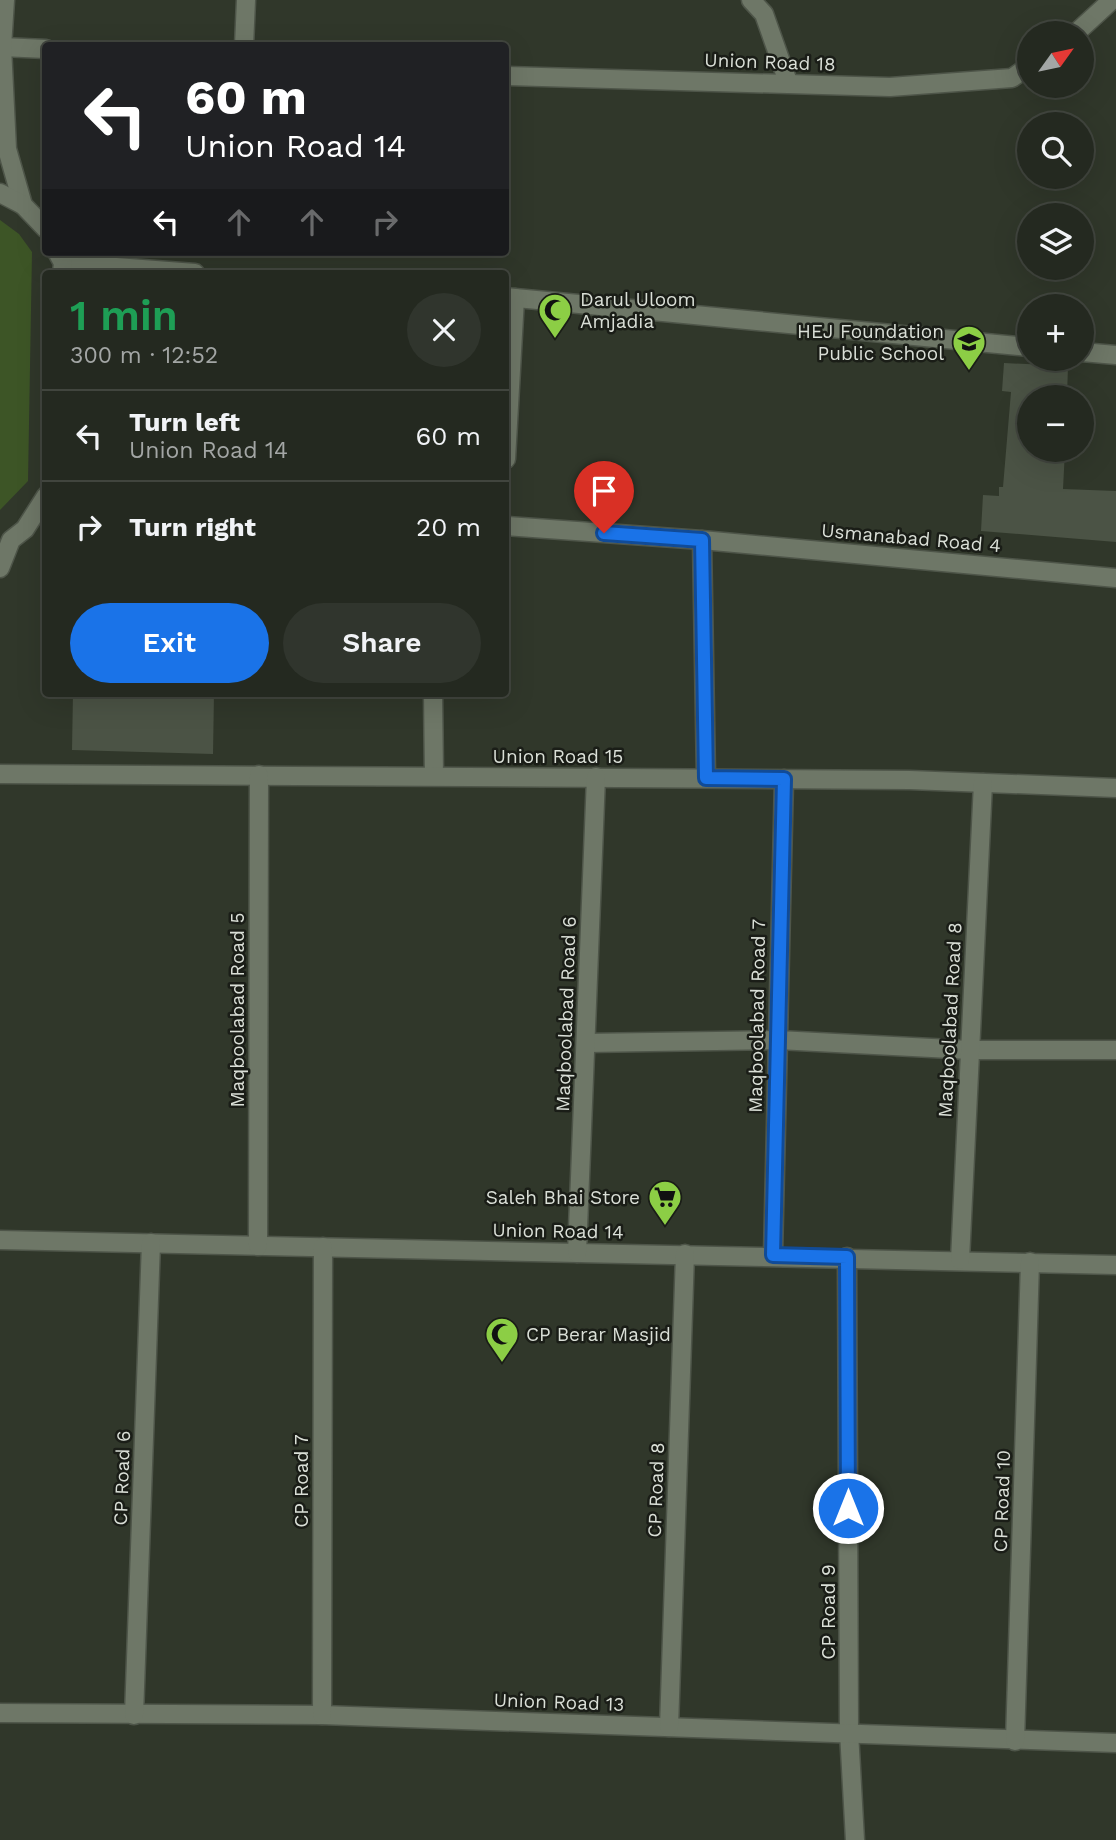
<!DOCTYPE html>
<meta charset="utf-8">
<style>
body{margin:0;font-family:"Work Sans",sans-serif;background:#30352d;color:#f1f3f6;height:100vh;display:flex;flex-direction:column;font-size:26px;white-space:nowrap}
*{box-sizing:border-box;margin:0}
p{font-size:23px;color:#a3a6a5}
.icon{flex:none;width:38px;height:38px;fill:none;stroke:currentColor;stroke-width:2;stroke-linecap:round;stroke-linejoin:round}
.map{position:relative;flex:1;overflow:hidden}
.details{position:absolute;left:42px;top:270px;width:467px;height:427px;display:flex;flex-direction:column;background:#242920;border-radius:7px;box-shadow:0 7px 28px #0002,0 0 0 2px #41453e}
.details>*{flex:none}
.banner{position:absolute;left:42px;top:42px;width:467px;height:214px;border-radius:7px;box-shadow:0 7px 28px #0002,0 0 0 2px #41453e;background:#202124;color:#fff;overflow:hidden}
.needle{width:46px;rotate:57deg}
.buttons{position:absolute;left:1017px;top:21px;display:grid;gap:14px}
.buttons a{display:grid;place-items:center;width:77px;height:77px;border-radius:50%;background:#242920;box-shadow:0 7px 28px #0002,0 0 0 2px #41453e;font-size:35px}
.pin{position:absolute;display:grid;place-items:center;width:60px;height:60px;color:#fff;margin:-72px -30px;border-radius:50% 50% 50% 0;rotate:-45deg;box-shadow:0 0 7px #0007}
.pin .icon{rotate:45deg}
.me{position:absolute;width:77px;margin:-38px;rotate:0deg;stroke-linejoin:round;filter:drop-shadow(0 0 5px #0008)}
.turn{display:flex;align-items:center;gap:24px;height:147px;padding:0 28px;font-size:32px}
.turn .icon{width:91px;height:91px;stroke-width:2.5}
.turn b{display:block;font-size:49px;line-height:60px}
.lanes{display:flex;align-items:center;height:66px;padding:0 28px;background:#0003;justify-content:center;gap:35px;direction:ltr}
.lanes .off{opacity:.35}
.round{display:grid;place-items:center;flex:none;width:74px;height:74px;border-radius:37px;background:#30352d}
.headline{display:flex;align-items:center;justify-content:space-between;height:119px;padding:0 28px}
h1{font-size:42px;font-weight:600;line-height:52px;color:#1e9e55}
.button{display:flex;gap:14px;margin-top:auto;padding:14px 28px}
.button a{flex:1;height:80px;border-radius:42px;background:#1a73e8;color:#fff;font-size:28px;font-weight:600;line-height:80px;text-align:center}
.button a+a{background:#30352d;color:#f1f3f6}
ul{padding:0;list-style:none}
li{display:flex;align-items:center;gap:21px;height:91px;padding:0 28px;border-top:2px solid #41453e}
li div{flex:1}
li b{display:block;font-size:26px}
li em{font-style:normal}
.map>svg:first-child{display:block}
.green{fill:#3d5526}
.building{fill:#4b5345}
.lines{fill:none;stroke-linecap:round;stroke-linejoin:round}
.minor-casing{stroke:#4e5549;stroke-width:21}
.tertiary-casing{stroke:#4e5549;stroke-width:21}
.minor{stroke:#6e7767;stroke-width:18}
.tertiary{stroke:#6e7767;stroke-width:18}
.route-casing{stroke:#114b97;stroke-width:18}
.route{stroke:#1a73e8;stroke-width:12}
.labels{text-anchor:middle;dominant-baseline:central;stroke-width:5;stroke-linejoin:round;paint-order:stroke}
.street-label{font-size:19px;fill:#dadfd7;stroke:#1a1d17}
.poi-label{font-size:19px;fill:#dadfd7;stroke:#1a1d17;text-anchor:start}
</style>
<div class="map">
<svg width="1116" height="1840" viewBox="0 0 1116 1840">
<rect width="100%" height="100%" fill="#30372a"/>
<path class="green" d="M 0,220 L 19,234 L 32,252 L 28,481 L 0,510 Z"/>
<g class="building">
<path d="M 1004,363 L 1068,366 L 1067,397 L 1029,397 L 1029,450 L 1065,450 L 1063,489 L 1116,491 L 1116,542 L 981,531 L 983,495 L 999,496 L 999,487 L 1003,487 L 1011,392 L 1002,391 Z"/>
<path d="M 73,693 L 214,693 L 213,754 L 72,750 Z"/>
</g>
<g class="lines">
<defs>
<g id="minor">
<path d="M 751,0 L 764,14 L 788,82"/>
<path d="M 1076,33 L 1112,0"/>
<path d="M 244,46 L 246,0"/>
<path d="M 2,47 L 46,49"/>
<path d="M 506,76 L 890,87 L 1012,78 L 1029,66"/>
<path d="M 63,263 L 195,273"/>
<path d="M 506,297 L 1029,347"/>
<path d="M 1082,352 L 1116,355"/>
<path d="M 506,459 L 515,298"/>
<path d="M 506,526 L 702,540 L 1116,578"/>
<path d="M 702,540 L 706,778"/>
<path d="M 433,693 L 434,776"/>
<path d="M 0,774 L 910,780 L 1116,788"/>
<path d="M 586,1043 L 778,1040 L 970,1050 L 1116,1050"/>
<path d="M 0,1240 L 1116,1265"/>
<path d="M 258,1246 L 259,775"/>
<path d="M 577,1253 L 596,777"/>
<path d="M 773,1255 L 784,779"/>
<path d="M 847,1257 L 849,1732 L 855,1840"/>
<path d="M 960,1260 L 983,783"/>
<path d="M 0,1713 L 322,1715 L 1116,1743"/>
<path d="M 134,1715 L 151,1243"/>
<path d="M 322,1715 L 323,1247"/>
<path d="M 669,1727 L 685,1254"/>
<path d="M 1015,1741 L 1030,1262"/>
</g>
<g id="tertiary">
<path d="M 5,0 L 2,47 L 7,149 L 23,205 L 46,229"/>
<path d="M 0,193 L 23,205"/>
<path d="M 57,252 L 63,263 L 62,273"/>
<path d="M 0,568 L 11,540 L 25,529 L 46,496"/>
</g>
</defs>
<use href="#minor" class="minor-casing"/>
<use href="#tertiary" class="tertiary-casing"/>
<use href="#minor" class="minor"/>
<use href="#tertiary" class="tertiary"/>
</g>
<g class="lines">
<defs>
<path id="route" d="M 604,533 L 702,540 L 706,778 L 784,779 L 773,1255 L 847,1257 L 848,1508"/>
</defs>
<use href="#route" class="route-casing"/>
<use href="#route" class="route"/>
</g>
<defs>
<symbol id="mosque-pin" viewBox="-11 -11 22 30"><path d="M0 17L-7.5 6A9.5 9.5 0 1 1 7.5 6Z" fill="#8cce45" stroke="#1a1d17"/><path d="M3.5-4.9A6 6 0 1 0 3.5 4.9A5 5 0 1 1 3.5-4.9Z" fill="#111"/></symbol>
<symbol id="school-pin" viewBox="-11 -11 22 30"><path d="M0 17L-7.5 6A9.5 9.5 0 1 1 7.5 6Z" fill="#8cce45" stroke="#1a1d17"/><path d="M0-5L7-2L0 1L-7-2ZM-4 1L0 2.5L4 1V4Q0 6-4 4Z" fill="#111"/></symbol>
<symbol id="supermarket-pin" viewBox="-11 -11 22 30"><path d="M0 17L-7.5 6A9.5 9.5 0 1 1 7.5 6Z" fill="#8cce45" stroke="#1a1d17"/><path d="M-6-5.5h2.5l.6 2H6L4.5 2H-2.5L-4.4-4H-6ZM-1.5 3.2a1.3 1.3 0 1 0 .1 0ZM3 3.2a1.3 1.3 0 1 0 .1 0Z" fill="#111"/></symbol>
</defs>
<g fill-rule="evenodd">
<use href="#mosque-pin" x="536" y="291" width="38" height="52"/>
<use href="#school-pin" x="950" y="323" width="38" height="52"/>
<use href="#supermarket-pin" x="646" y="1178" width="38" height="52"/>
<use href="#mosque-pin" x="483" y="1315" width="38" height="52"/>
</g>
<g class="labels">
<g class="street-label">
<text transform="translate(770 62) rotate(2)">Union Road 18</text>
<text transform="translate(911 538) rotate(5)">Usmanabad Road 4</text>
<text x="558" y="756">Union Road 15</text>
<text transform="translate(237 1010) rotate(-90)">Maqboolabad Road 5</text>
<text transform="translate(566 1014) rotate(-88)">Maqboolabad Road 6</text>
<text transform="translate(757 1016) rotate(-89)">Maqboolabad Road 7</text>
<text transform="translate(950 1020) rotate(-87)">Maqboolabad Road 8</text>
<text transform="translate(558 1231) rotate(1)">Union Road 14</text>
<text transform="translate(122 1478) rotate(-88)">CP Road 6</text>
<text transform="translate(301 1481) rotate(-90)">CP Road 7</text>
<text transform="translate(656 1490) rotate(-88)">CP Road 8</text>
<text transform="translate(1002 1501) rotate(-88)">CP Road 10</text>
<text transform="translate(828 1612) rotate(-90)">CP Road 9</text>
<text transform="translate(559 1702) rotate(2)">Union Road 13</text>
</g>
<g class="poi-label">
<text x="580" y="299">Darul Uloom<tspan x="580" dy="22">Amjadia</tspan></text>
<text x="944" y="331" text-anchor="end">HEJ Foundation<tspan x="944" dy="22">Public School</tspan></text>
<text x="640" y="1197" text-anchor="end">Saleh Bhai Store</text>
<text x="526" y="1334">CP Berar Masjid</text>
</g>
</g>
</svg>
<div class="buttons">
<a><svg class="needle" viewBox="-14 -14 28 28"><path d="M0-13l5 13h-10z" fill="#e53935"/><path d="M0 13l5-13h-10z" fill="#a3a6a5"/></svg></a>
<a><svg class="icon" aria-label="search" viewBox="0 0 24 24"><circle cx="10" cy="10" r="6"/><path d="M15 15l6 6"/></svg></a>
<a><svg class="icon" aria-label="layers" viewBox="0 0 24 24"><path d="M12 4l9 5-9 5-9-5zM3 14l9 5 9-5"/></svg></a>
<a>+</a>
<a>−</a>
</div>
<div class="pin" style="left:604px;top:533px;background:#d93025"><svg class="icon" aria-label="arrive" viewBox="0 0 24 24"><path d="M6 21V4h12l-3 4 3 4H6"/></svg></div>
<svg class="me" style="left:848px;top:1508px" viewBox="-20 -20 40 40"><circle r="17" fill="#1a73e8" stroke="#fff" stroke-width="3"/><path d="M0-11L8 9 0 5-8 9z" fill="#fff"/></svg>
<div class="banner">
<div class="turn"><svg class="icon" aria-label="left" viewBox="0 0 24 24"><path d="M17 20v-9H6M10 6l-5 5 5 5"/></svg><div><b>60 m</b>Union Road 14</div></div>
<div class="lanes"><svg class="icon" aria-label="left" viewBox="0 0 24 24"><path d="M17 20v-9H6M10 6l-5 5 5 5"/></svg><svg class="icon off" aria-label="ahead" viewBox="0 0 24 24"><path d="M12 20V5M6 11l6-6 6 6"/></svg><svg class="icon off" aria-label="ahead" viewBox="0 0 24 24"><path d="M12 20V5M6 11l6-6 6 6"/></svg><svg class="icon off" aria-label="right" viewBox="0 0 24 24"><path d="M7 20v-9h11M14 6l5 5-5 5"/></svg></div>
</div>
<section class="details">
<div class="headline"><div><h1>1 min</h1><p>300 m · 12:52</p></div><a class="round"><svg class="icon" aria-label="close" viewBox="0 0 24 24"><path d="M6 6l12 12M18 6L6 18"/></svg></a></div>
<ul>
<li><svg class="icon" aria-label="left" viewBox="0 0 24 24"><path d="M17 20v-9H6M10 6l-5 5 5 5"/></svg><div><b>Turn left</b><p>Union Road 14</p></div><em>60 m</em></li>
<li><svg class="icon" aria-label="right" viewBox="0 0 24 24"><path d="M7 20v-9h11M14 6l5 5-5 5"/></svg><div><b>Turn right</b></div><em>20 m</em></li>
</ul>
<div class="button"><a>Exit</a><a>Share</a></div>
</section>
</div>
